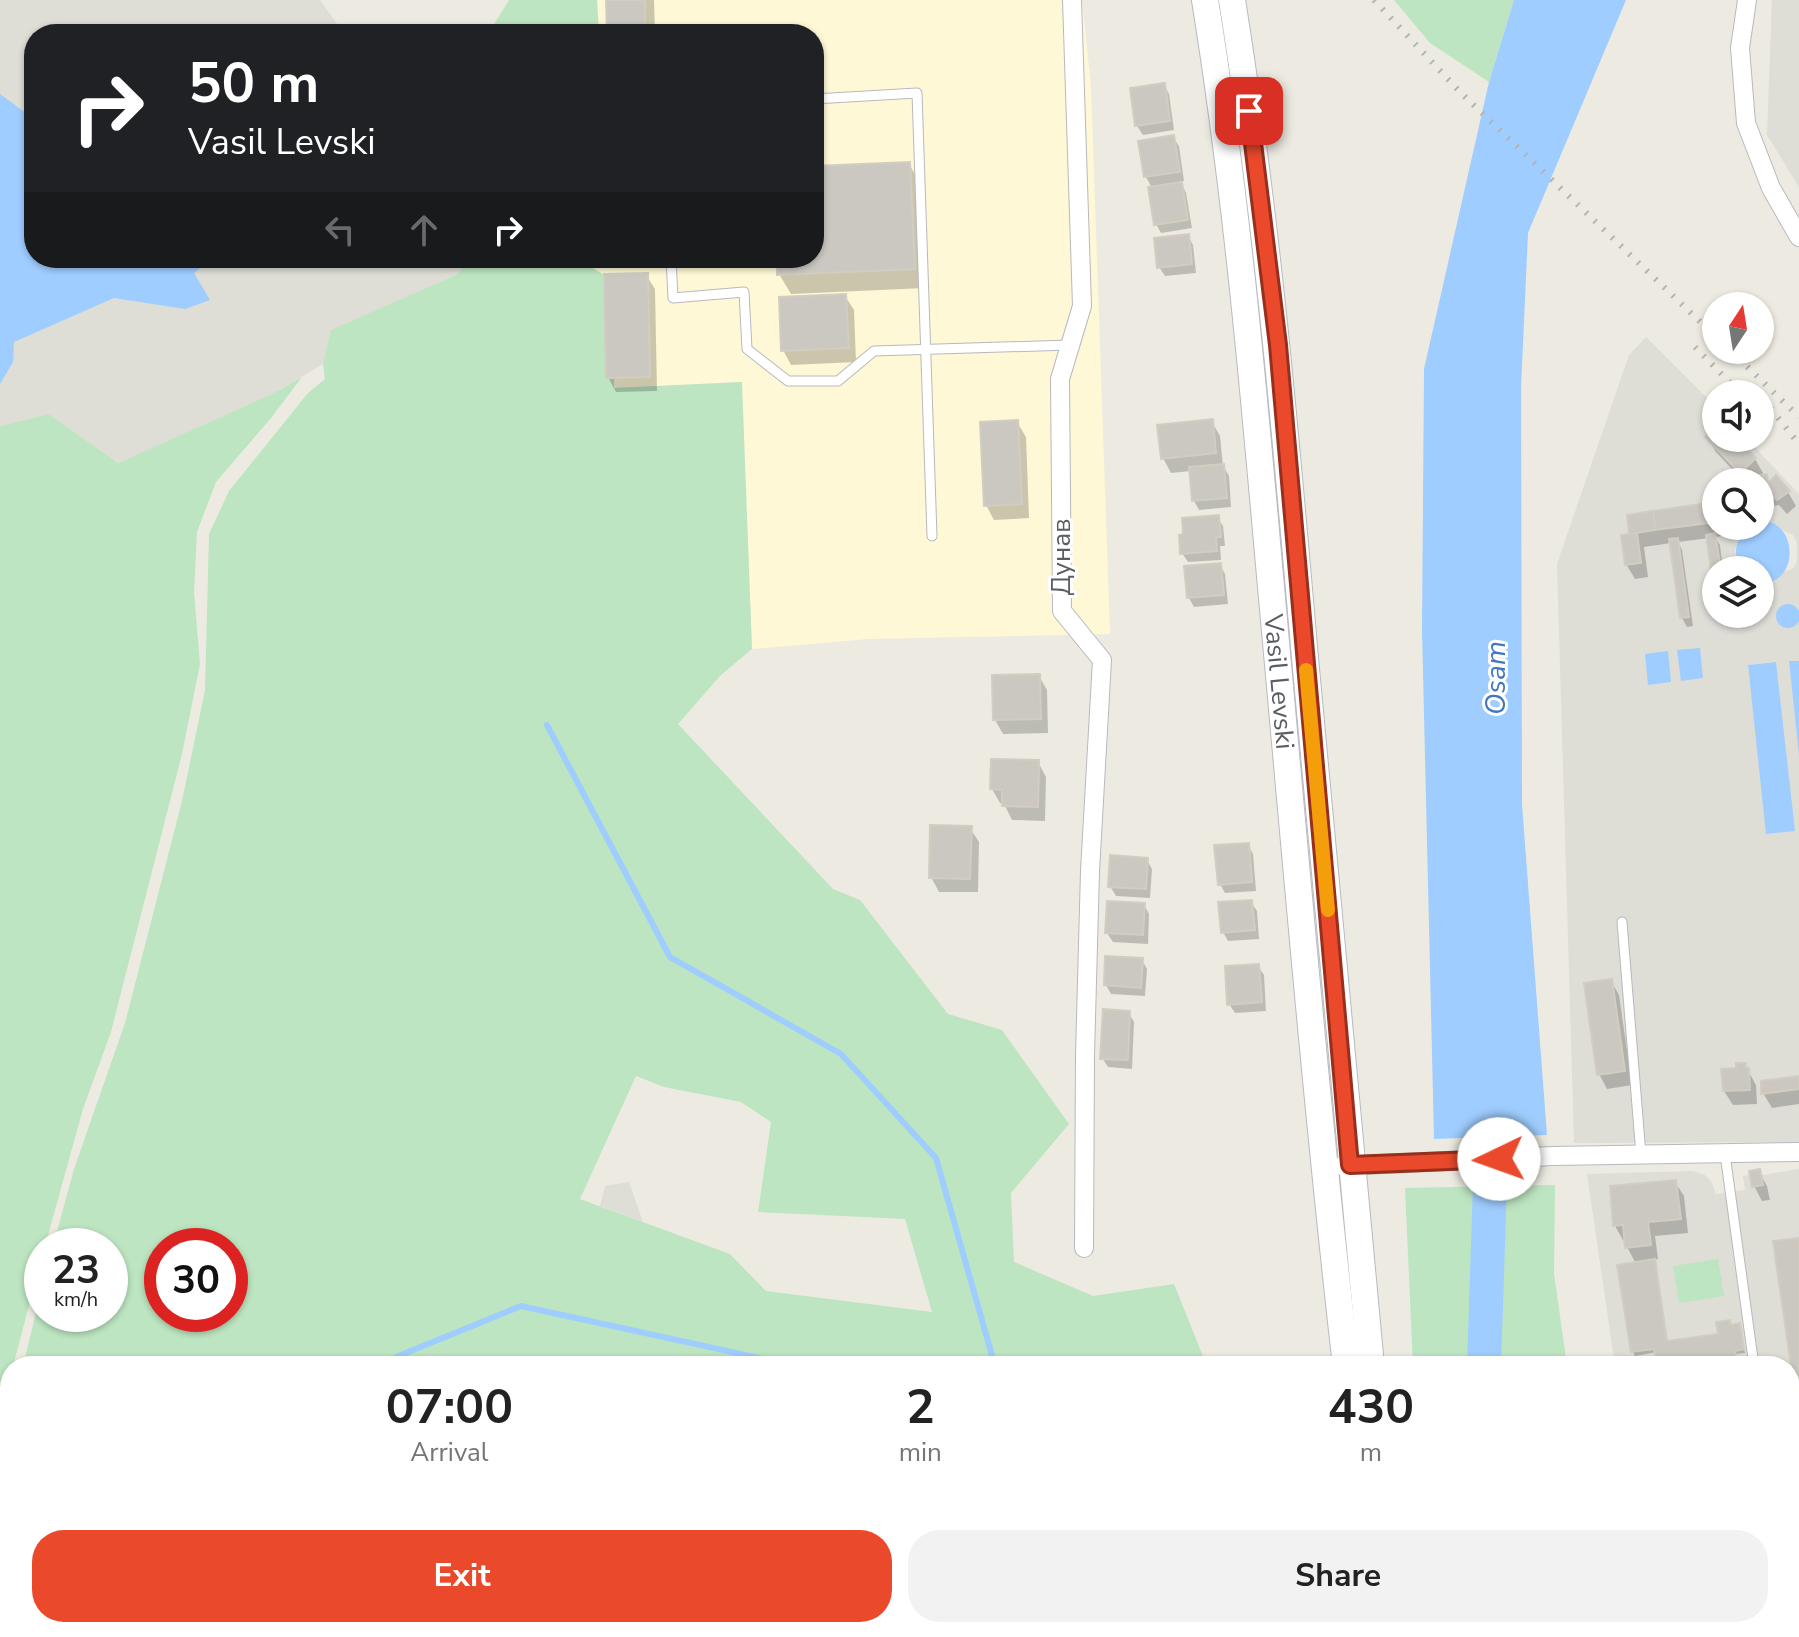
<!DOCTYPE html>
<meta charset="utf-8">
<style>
body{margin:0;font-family:"Nunito Sans",sans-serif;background:#f2f2f2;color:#222;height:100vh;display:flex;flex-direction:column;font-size:30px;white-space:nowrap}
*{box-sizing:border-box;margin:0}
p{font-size:26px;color:#767676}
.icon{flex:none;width:44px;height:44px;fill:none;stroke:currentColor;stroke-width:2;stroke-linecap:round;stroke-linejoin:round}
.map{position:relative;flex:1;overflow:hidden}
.sheet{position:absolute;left:0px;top:1356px;width:1800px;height:282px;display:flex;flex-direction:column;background:#fff;border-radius:32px 32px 0 0;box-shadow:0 2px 6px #0004}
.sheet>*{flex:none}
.hud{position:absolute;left:24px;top:24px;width:800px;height:244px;border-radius:32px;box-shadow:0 2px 6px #0004;background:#202124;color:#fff;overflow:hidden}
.needle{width:52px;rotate:12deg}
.fabs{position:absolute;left:1702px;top:292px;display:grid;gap:16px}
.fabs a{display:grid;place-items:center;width:72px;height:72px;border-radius:50%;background:#fff;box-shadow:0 2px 6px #0004;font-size:40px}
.speed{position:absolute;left:24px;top:1228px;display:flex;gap:16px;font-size:40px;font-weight:700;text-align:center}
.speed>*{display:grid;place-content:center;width:104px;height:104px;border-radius:50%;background:#fff;box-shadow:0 2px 6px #0004;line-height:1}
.speed small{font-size:20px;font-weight:400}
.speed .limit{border:12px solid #d22;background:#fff;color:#111}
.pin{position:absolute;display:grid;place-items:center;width:68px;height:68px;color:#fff;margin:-34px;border-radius:16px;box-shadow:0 4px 12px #0006}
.me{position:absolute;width:88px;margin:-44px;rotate:267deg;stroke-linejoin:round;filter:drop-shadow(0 0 6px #0008)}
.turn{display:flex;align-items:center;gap:28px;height:168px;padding:0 32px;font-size:36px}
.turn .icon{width:104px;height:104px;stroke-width:2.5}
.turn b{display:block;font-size:56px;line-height:68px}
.lanes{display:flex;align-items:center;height:76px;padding:0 32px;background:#0003;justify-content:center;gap:40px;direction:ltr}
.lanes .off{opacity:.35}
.eta{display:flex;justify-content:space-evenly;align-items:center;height:136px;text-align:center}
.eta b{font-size:48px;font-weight:700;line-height:56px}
.button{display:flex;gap:16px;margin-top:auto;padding:16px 32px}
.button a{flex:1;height:92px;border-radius:32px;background:#ea492b;color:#fff;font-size:32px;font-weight:700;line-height:92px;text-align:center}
.button a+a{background:#f2f2f2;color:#222}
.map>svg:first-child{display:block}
.commercial{fill:#fef8d6}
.industrial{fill:#deddd6;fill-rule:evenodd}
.green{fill:#bde5c1;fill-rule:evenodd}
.water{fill:#9fcdff}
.shadow{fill:#0003}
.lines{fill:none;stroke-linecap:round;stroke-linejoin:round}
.stream{stroke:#9fcdff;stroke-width:6}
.river{stroke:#9fcdff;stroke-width:34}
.building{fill:#cac8c1;stroke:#d2cdc0;stroke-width:2}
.lane-casing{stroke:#b7b9be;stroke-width:11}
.street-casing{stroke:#b7b9be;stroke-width:20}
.secondary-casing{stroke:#b7bac0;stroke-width:28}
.lane{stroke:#fff;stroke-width:9}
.street{stroke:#fff;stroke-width:18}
.secondary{stroke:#fff;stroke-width:26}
.rail{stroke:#b3b4b4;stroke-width:6;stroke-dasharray:2 10;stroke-linecap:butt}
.route-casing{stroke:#982f1c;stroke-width:20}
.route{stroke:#ea492b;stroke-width:14}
.slow{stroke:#f59e0b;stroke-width:14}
.labels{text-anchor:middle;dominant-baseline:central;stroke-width:6;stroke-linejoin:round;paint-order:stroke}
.street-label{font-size:26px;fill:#5a5d62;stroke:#fff}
.water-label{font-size:28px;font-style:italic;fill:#4176c3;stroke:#fff}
</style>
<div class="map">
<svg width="1799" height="1637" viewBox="0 0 1799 1637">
<rect width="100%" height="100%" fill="#edebe1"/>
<path class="commercial" d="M 597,0 L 1082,0 L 1091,87 L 1110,634 L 868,639 L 752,649 L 741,382 L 614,388 L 614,281 L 576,258 L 814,258 L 814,34 L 599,34 Z"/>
<g class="industrial">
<path d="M 0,0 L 320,0 L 338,25 L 406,34 L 34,34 L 34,258 L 470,258 L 458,274 L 332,330 L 323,364 L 272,394 L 118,463 L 49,414 L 0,426 Z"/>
<path d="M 1772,0 L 1799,0 L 1799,187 L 1767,135 Z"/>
<path d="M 1646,337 L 1716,407 L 1716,438 L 1746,438 L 1799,494 L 1799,610 L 1796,606 L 1786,628 L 1792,628 L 1799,621 L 1799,661 L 1789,662 L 1799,756 L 1799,1142 L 1574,1143 L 1557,564 L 1629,355 ZM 1716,482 L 1760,482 L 1760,522 L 1763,521 L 1793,535 L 1797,543 L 1797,560 L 1794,568 L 1760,582 L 1762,615 L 1738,619 L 1739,614 L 1716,614 L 1706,535 L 1715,534 L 1721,570 L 1741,570 L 1735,551 L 1737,542 L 1750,526 L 1716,526 ZM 1775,662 L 1767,834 L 1748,665 Z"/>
<path d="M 1760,1169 L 1762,1175 L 1799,1169 L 1799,1637 L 1654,1637 L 1653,1628 L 1790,1628 L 1790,1366 L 1615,1366 L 1587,1174 L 1692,1171 L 1705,1175 L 1711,1181 L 1716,1194 L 1745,1190 L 1743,1176 L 1750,1175 L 1749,1171 Z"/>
<path d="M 629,1182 L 643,1222 L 600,1206 L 605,1186 Z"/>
</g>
<g class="green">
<path d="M 509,0 L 597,0 L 599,34 L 488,34 Z"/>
<path d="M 1394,0 L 1514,0 L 1489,82 L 1430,43 Z"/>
<path d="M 470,258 L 576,258 L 614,281 L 614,388 L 742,382 L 752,649 L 720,676 L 678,724 L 833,889 L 860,900 L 948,1014 L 1002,1030 L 1069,1124 L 1011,1193 L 1014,1262 L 1093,1296 L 1174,1284 L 1207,1366 L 23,1366 L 42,1288 L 42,1314 L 110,1314 L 110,1246 L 53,1246 L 74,1169 L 125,1023 L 182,801 L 205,690 L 209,534 L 229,491 L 308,393 L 325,379 L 323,364 L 331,330 L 458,274 ZM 636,1076 L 664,1087 L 741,1102 L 771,1122 L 758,1212 L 905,1219 L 932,1312 L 766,1291 L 730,1254 L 580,1199 ZM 162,1246 L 230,1246 L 230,1314 L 162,1314 Z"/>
<path d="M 302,377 L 271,418 L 216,482 L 197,532 L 194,592 L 200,664 L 182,754 L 111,1032 L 83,1109 L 45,1246 L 42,1246 L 42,1257 L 13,1366 L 10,1366 L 0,1440 L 0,426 L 49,414 L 118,463 L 272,394 Z"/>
<path d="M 1555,1185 L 1554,1273 L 1567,1366 L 1413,1366 L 1405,1188 Z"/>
<path d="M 1718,1259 L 1724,1296 L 1679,1303 L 1673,1266 Z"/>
<path d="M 10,1446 L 10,1628 L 1200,1628 L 1200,1637 L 0,1637 L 0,1532 Z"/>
<path d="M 1446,1628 L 1612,1628 L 1614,1637 L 1450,1637 Z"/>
</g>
<g class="water">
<path d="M 1514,0 L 1626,0 L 1528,233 L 1521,388 L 1522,804 L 1547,1135 L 1434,1139 L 1422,630 L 1424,369 L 1489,82 Z"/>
<path d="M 0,94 L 34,119 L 34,258 L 213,258 L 194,273 L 210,300 L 185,309 L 114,298 L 14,342 L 13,362 L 0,384 Z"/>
<path d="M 1763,521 C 1799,522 1799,587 1760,582 L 1760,570 L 1741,570 C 1732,553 1735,538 1750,526 L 1760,526 L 1760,522 Z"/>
<circle cx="1788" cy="616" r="12"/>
<path d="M 1700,648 L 1703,678 L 1681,681 L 1677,650 Z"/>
<path d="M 1668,651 L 1671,682 L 1648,685 L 1645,654 Z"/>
<path d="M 1799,661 L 1799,756 L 1789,661 Z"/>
<path d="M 1776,662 L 1795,831 L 1766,834 L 1748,665 Z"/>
</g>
<g class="shadow">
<path d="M 608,0 L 654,0 L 655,34 L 609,34 Z"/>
<path d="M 1164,85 L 1169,94 L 1174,130 L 1143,135 L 1137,126 Z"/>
<path d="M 1173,137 L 1179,146 L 1184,181 L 1180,181 L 1186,193 L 1192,228 L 1161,233 L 1156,224 L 1152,188 L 1146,177 Z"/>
<path d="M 909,164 L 920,183 L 925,288 L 791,294 L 779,274 L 779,258 L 814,258 L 814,168 Z"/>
<path d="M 1188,236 L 1193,245 L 1196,273 L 1165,276 L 1159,267 Z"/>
<path d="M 646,275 L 655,289 L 657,391 L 616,392 L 608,377 Z"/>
<path d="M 845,296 L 854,310 L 856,362 L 791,365 L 783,350 Z"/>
<path d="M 1017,422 L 1026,437 L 1029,518 L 994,520 L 986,505 Z"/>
<path d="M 1212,422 L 1220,436 L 1223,466 L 1229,476 L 1231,507 L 1199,510 L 1194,501 L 1191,471 L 1171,473 L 1163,458 Z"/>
<path d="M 1716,430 L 1716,438 L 1734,438 L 1755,459 L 1763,473 L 1759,477 L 1766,476 L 1770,484 L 1788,492 L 1796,506 L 1787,514 L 1779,505 L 1760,508 L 1760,482 L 1744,482 L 1716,452 L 1708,438 Z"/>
<path d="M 1716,504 L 1716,526 L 1735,526 L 1736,534 L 1715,537 L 1720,545 L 1723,570 L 1716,570 L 1716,590 L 1709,538 L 1678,542 L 1682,550 L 1693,626 L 1687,627 L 1682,618 L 1671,543 L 1644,547 L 1648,577 L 1635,579 L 1626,564 L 1632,535 L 1629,516 Z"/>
<path d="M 1217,517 L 1223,526 L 1225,546 L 1220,546 L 1221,560 L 1188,562 L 1182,553 Z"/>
<path d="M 1220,565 L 1225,574 L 1228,604 L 1194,607 L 1189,598 Z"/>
<path d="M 1720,614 L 1729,614 L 1730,621 L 1725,622 Z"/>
<path d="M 1039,676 L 1047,690 L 1048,733 L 1003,734 L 995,720 Z"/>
<path d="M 1038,762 L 1046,777 L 1045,821 L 1012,820 L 1004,804 L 1000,803 L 992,789 Z"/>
<path d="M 970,828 L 979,842 L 978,892 L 939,892 L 931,877 Z"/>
<path d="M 1248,845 L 1253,854 L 1256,891 L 1225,893 L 1220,884 Z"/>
<path d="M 1147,860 L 1152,869 L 1150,898 L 1116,896 L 1110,886 Z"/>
<path d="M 1251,902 L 1257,911 L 1259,939 L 1228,941 L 1223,932 Z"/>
<path d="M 1144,905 L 1149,914 L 1148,944 L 1113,942 L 1107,933 Z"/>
<path d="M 1142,960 L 1147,969 L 1145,996 L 1111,994 L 1106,985 Z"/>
<path d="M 1258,966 L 1264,975 L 1266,1011 L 1235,1013 L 1229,1004 Z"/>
<path d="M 1611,981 L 1619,995 L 1632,1085 L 1607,1089 L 1599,1074 Z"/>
<path d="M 1129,1013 L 1134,1022 L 1132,1069 L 1108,1067 L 1102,1058 Z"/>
<path d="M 1745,1065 L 1756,1085 L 1757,1104 L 1733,1105 L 1724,1091 Z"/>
<path d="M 1799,1078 L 1799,1104 L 1772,1108 L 1763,1093 Z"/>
<path d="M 1759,1172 L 1767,1186 L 1770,1200 L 1762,1201 L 1754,1186 Z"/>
<path d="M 1675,1182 L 1684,1196 L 1688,1233 L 1655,1236 L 1658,1259 L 1653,1260 L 1667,1343 L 1720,1335 L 1731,1327 L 1739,1326 L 1745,1353 L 1735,1354 L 1737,1366 L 1659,1366 L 1657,1352 L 1635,1356 L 1633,1352 L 1636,1264 L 1627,1247 L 1626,1240 L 1623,1240 L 1615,1226 L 1612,1188 Z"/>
</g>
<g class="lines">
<g class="stream">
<path d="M 547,725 L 670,957 L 841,1054 L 936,1158 L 995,1366"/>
<path d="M 388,1366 L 396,1357 L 521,1306 L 796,1366"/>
<path d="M 955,1637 L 957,1628"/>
</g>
<g class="river">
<path d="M 1484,1366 L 1493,1091"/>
<path d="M 1516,1628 L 1519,1637"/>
</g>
</g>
<g class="building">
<path d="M 606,0 L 645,0 L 645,34 L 607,34 Z"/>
<path d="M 1165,83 L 1170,121 L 1135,126 L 1130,88 Z"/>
<path d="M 1174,135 L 1180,172 L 1144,177 L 1138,141 Z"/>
<path d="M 910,162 L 915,269 L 777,275 L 777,258 L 814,258 L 814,166 Z"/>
<path d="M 1182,182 L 1188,220 L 1154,225 L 1148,187 Z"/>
<path d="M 1189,234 L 1192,264 L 1157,268 L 1154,238 Z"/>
<path d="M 648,273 L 650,377 L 606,378 L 604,274 Z"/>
<path d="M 846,294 L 849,348 L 781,351 L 779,297 Z"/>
<path d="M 1213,419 L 1216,453 L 1161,459 L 1157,425 Z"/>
<path d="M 1018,420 L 1022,504 L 984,506 L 980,422 Z"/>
<path d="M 1716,427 L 1716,438 L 1737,438 L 1756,458 L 1740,473 L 1705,437 Z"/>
<path d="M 1224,464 L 1227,498 L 1192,501 L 1189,467 Z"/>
<path d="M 1767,474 L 1768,483 L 1776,475 L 1790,491 L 1777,500 L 1769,492 L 1760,493 L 1760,482 L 1742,482 L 1742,477 Z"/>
<path d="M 1716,502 L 1716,522 L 1655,530 L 1653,511 Z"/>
<path d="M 1653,511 L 1655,530 L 1629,534 L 1627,515 Z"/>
<path d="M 1219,515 L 1221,537 L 1216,537 L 1217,551 L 1180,554 L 1179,535 L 1183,534 L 1182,518 Z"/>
<path d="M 1637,533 L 1641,563 L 1625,565 L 1621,535 Z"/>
<path d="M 1715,533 L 1721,570 L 1716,570 L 1716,604 L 1706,535 Z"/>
<path d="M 1678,538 L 1689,617 L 1680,618 L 1669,539 Z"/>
<path d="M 1221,563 L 1224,595 L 1187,598 L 1184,566 Z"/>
<path d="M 1040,674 L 1041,719 L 993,720 L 992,675 Z"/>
<path d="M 991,759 L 1039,760 L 1038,807 L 1002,806 L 1002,790 L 990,789 Z"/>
<path d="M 930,825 L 972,826 L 970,879 L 929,878 Z"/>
<path d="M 1249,843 L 1252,882 L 1218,885 L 1214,845 Z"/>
<path d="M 1110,855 L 1148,858 L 1146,889 L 1108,887 Z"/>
<path d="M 1252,900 L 1255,930 L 1221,933 L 1218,902 Z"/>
<path d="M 1107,901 L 1145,903 L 1143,935 L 1105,933 Z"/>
<path d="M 1105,956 L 1143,958 L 1141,988 L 1104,985 Z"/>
<path d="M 1259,964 L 1262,1002 L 1227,1005 L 1225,966 Z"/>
<path d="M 1612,979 L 1625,1071 L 1597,1075 L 1584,983 Z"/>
<path d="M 1103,1009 L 1130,1011 L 1128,1060 L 1100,1059 Z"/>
<path d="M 1736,1063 L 1746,1063 L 1746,1068 L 1749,1068 L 1750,1090 L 1723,1091 L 1721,1069 L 1736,1068 Z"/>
<path d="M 1799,1076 L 1799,1089 L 1761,1094 L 1761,1081 Z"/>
<path d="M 1760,1169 L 1763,1185 L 1752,1187 L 1749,1171 Z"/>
<path d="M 1676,1180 L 1681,1219 L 1648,1222 L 1651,1245 L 1625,1248 L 1623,1225 L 1613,1226 L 1610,1186 Z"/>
<path d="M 1799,1238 L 1799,1421 L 1773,1241 Z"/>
<path d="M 1655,1259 L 1667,1341 L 1718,1334 L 1716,1322 L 1730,1320 L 1731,1325 L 1740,1323 L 1744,1349 L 1735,1351 L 1737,1366 L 1657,1366 L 1654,1349 L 1631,1352 L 1617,1265 Z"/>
<path d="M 1712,1628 L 1726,1628 L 1728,1637 L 1714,1637 Z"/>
</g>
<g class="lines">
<defs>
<g id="lane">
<path d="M 814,99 L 917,93 L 932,536"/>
<path d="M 671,258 L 673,298 L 744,292 L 747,349 L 788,381 L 838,381 L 874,351 L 1070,345"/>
<path d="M 1622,922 L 1641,1155"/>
<path d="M 1725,1154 L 1754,1366"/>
<path d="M 1790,1623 L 1792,1637"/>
</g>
<g id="street">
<path d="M 1072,0 L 1082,306 L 1060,379 L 1062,611 L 1102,660 L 1090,871 L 1085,1055 L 1084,1248"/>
<path d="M 1747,0 L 1740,48 L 1746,123 L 1771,188 L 1799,237"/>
<path d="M 1342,1166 L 1553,1156 L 1799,1152"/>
</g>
<g id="secondary">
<path id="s1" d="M 1205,0 C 1236,191 1253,383 1270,576 C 1294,839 1316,1103 1346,1366"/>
<path d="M 1232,0 C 1267,218 1286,438 1305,658 C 1326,894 1347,1130 1371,1366"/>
<path d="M 1380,1637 L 1380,1628"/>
</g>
</defs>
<use href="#lane" class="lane-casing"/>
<use href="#street" class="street-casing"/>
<use href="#secondary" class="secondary-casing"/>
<use href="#lane" class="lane"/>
<use href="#street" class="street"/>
<use href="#secondary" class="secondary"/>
<g class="rail">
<path d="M 1374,0 L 1460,92 L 1716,337"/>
<path d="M 1695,347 L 1741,394"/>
<path d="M 1730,350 L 1799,417"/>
<path d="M 1763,399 L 1799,444"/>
</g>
</g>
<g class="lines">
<defs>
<path id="route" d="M 1249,111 L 1278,345 L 1350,1165 L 1499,1159"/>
</defs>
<use href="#route" class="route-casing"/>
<use href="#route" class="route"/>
<path class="slow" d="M 1306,670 L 1328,910"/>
</g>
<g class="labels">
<g class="street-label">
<text transform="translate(1061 557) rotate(-90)">Дунав</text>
<text stroke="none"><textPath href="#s1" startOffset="686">Vasil Levski</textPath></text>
</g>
<g class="water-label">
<text transform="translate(1496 678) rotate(-90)">Osam</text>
</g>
</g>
</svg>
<div class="fabs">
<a><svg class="needle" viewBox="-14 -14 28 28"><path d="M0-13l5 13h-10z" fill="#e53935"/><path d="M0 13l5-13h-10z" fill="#767676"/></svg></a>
<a><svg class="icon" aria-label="sound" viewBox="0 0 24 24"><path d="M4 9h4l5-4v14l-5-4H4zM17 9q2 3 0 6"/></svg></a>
<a><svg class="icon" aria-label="search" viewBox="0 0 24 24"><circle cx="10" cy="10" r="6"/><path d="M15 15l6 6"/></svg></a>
<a><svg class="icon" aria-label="layers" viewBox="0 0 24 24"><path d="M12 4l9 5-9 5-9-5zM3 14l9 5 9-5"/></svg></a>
</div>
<div class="speed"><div>23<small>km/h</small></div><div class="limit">30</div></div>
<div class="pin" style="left:1249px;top:111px;background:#d93025"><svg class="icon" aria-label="arrive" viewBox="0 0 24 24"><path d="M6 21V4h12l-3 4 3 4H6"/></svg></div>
<svg class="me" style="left:1499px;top:1159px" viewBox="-20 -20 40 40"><circle r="19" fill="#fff"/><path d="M0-13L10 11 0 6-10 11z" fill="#ea492b"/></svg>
<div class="hud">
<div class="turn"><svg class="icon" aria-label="right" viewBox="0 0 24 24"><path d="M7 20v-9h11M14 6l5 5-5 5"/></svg><div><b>50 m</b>Vasil Levski</div></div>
<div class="lanes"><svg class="icon off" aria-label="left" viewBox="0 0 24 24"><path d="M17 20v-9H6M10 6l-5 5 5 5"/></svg><svg class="icon off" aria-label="ahead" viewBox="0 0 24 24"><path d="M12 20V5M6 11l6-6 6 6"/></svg><svg class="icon" aria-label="right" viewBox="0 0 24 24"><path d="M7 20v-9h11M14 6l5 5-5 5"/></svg></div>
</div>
<section class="sheet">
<div class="eta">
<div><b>07:00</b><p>Arrival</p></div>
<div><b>2</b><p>min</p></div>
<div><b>430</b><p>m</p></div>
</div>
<div class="button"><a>Exit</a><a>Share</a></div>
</section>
</div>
